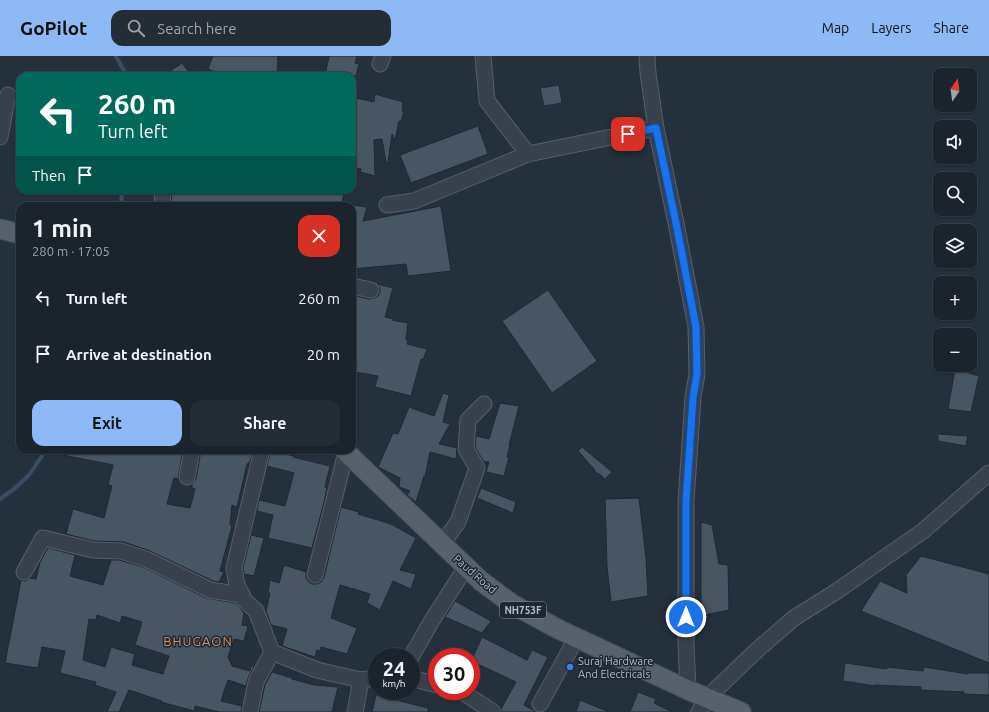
<!DOCTYPE html>
<meta charset="utf-8">
<style>
body{margin:0;font-family:Ubuntu,sans-serif;background:#242c35;color:#f1f3f6;height:100vh;display:flex;flex-direction:column;font-size:15px;white-space:nowrap}
*{box-sizing:border-box;margin:0}
p{font-size:13px;color:#a0a4aa}
.icon{flex:none;width:22px;height:22px;fill:none;stroke:currentColor;stroke-width:2;stroke-linecap:round;stroke-linejoin:round}
.map{position:relative;flex:1;overflow:hidden}
.panel{position:absolute;left:16px;top:146px;width:340px;height:252px;display:flex;flex-direction:column;background:#1b242d;border-radius:12px;box-shadow:0 1px 3px #0004,0 0 0 1px #394149}
.panel>*{flex:none}
.guide{position:absolute;left:16px;top:16px;width:340px;height:122px;border-radius:12px;box-shadow:0 1px 3px #0004,0 0 0 1px #394149;background:#00695c;color:#fff;overflow:hidden}
.needle{width:26px;rotate:13deg}
.fabs{position:absolute;left:933px;top:12px;display:grid;gap:8px}
.fabs a{display:grid;place-items:center;width:44px;height:44px;border-radius:8px;background:#1b242d;box-shadow:0 1px 3px #0004,0 0 0 1px #394149;font-size:20px}
.speed{position:absolute;left:368px;top:592px;display:flex;gap:8px;font-size:20px;font-weight:700;text-align:center}
.speed>*{display:grid;place-content:center;width:52px;height:52px;border-radius:50%;background:#1b242d;box-shadow:0 1px 3px #0004,0 0 0 1px #394149;line-height:1}
.speed small{font-size:10px;font-weight:400}
.speed .limit{border:6px solid #d22;background:#fff;color:#111}
.pin{position:absolute;display:grid;place-items:center;width:34px;height:34px;color:#fff;margin:-17px;border-radius:8px;box-shadow:0 2px 6px #0006}
.me{position:absolute;width:44px;margin:-22px;rotate:0deg;stroke-linejoin:round;filter:drop-shadow(0 0 3px #0008)}
.turn{display:flex;align-items:center;gap:14px;height:84px;padding:0 16px;font-size:18px}
.turn .icon{width:52px;height:52px;stroke-width:2.5}
.turn b{display:block;font-size:28px;line-height:34px}
.then{display:flex;align-items:center;height:38px;padding:0 16px;background:#0003;gap:8px;font-size:15px}
.round{display:grid;place-items:center;flex:none;width:42px;height:42px;border-radius:12px;background:#242c35}
.overview{display:flex;align-items:center;justify-content:space-between;height:68px;padding:0 16px}
h1{font-size:24px;font-weight:600;line-height:30px}
.button{display:flex;gap:8px;margin-top:auto;padding:8px 16px}
.button a{flex:1;height:46px;border-radius:12px;background:#8db9f4;color:#111;font-size:16px;font-weight:600;line-height:46px;text-align:center}
.button a+a{background:#242c35;color:#f1f3f6}
ul{padding:0;list-style:none}
li{display:flex;align-items:center;gap:12px;height:56px;padding:0 16px}
li div{flex:1}
li b{display:block;font-size:15px}
li em{font-style:normal}
header{display:flex;align-items:center;gap:24px;box-sizing:border-box;height:56px;padding:0 20px;background:#8db9f4;color:#111}
header strong{font-size:19px}
nav{display:flex;gap:22px;margin-inline-start:auto;font-size:14px}
.search{width:280px;height:36px;background:#242c35;display:flex;align-items:center;gap:10px;box-sizing:border-box;padding:0 14px;border-radius:12px;color:#a0a4aa;font-size:15px}
.map>svg:first-child{display:block}
.lines{fill:none;stroke-linecap:round;stroke-linejoin:round}
.stream{stroke:#394c63;stroke-width:4}
.building{fill:#485563;stroke:#1f2833;fill-rule:evenodd}
.minor-casing{stroke:#565f6a;stroke-width:17}
.major-casing{stroke:#444d58;stroke-width:21}
.minor{stroke:#38414c;stroke-width:15}
.major{stroke:#56616c;stroke-width:19}
.route-casing{stroke:#114b97;stroke-width:10}
.route{stroke:#1a73e8;stroke-width:7}
.shop-dot{fill:#3f7fe0;stroke:#1d2631;stroke-width:1.5}
.labels{text-anchor:middle;dominant-baseline:central;stroke-width:3;stroke-linejoin:round;paint-order:stroke}
.shield{fill:#1d2631;stroke:#878f9b;stroke-width:1}
.shield-label{font-size:10px;font-weight:bold;fill:#b4bcc8}
.street-label{font-size:11px;fill:#b4bcc8;stroke:#1d2631}
.poi-label{font-size:11px;fill:#b4bcc8;stroke:#1d2631;text-anchor:start}
.quarter-label{font-size:13px;letter-spacing:1px;fill:#d08f66;stroke:#1d2631}
</style>
<header>
<strong>GoPilot</strong>
<div class="search"><svg class="icon" aria-label="search" viewBox="0 0 24 24"><circle cx="10" cy="10" r="6"/><path d="M15 15l6 6"/></svg>Search here</div>
<nav><a>Map</a><a>Layers</a><a>Share</a></nav>
</header>
<div class="map">
<svg width="989" height="656" viewBox="0 0 989 656">
<rect width="100%" height="100%" fill="#24303c"/>
<g class="lines">
<g class="stream">
<path d="M 116,0 L 124,15 L 124,20"/>
<path d="M 121,150 L 122,134"/>
<path d="M 0,443 L 14,433 L 29,419 L 46,394"/>
</g>
</g>
<g class="building">
<path d="M 213,0 L 278,0 L 277,18 L 273,18 L 272,20 L 225,20 L 208,13 Z"/>
<path d="M 329,0 L 357,0 L 355,7 L 359,8 L 356,20 L 325,20 Z"/>
<path d="M 182,7 L 192,20 L 163,20 Z"/>
<path d="M 559,29 L 562,47 L 544,50 L 540,32 Z"/>
<path d="M 375,38 L 403,46 L 402,55 L 404,55 L 401,66 L 399,65 L 395,84 L 392,78 L 388,106 L 386,106 L 382,83 L 374,84 L 375,120 L 360,116 L 361,113 L 352,111 L 352,41 L 374,46 Z"/>
<path d="M 478,70 L 488,98 L 411,127 L 400,99 Z"/>
<path d="M 171,134 L 345,134 L 341,150 L 172,150 Z"/>
<path d="M 352,149 L 367,151 L 363,165 L 441,150 L 451,215 L 408,220 L 406,208 L 352,213 Z"/>
<path d="M 377,228 L 393,232 L 385,261 L 393,263 L 392,264 L 408,267 L 406,284 L 408,285 L 407,288 L 427,293 L 423,304 L 421,303 L 411,340 L 375,331 L 378,320 L 355,316 L 357,306 L 352,304 L 352,274 L 355,260 L 352,260 L 352,239 L 369,243 L 374,242 L 378,240 L 380,236 L 380,232 Z"/>
<path d="M 548,234 L 597,305 L 552,337 L 502,265 Z"/>
<path d="M 955,313 L 979,320 L 971,356 L 948,353 Z"/>
<path d="M 443,337 L 449,339 L 443,366 L 450,368 L 439,388 L 457,392 L 456,403 L 430,396 L 425,421 L 424,420 L 416,446 L 407,439 L 410,435 L 399,431 L 400,422 L 378,411 L 393,377 L 398,378 L 409,351 L 434,360 Z"/>
<path d="M 500,347 L 519,350 L 509,389 L 510,389 L 507,401 L 509,401 L 504,420 L 486,416 L 489,406 L 484,406 L 475,391 L 476,380 L 489,383 Z"/>
<path d="M 938,378 L 968,380 L 966,390 L 938,385 Z"/>
<path d="M 582,391 L 612,416 L 605,423 L 598,417 L 595,417 L 595,414 L 578,395 Z"/>
<path d="M 64,394 L 183,394 L 178,423 L 174,422 L 167,448 L 190,452 L 195,433 L 192,432 L 192,428 L 196,423 L 201,394 L 253,394 L 250,406 L 247,408 L 237,451 L 232,449 L 230,469 L 232,470 L 220,515 L 224,516 L 219,526 L 213,525 L 150,495 L 124,486 L 94,485 L 66,478 L 73,453 L 104,462 L 112,430 L 108,429 L 113,409 L 63,399 Z"/>
<path d="M 271,394 L 286,394 L 285,398 L 294,400 L 293,401 L 330,410 L 325,431 L 327,432 L 324,446 L 312,492 L 268,482 L 273,459 L 257,455 L 259,444 L 285,450 L 294,417 L 267,410 Z"/>
<path d="M 481,432 L 516,446 L 513,457 L 477,442 Z"/>
<path d="M 639,442 L 646,502 L 648,540 L 611,546 L 607,510 L 605,443 Z"/>
<path d="M 341,451 L 359,456 L 358,458 L 391,468 L 416,482 L 400,514 L 416,518 L 411,533 L 393,525 L 380,554 L 367,547 L 370,538 L 340,529 L 331,562 L 357,572 L 347,598 L 321,591 L 320,595 L 317,594 L 315,601 L 282,590 L 287,573 L 271,569 L 266,555 L 270,537 L 268,537 L 270,524 L 279,527 L 284,509 L 306,516 L 306,522 L 308,525 L 312,528 L 317,528 L 321,526 L 324,521 Z"/>
<path d="M 701,466 L 712,469 L 719,508 L 728,509 L 729,554 L 701,560 Z"/>
<path d="M 251,479 L 264,482 L 254,520 L 244,518 L 243,512 Z"/>
<path d="M 48,492 L 75,499 L 70,520 L 103,529 L 111,504 L 119,504 L 143,511 L 206,542 L 236,547 L 244,557 L 242,569 L 248,570 L 244,585 L 234,583 L 228,601 L 232,610 L 250,615 L 251,610 L 254,611 L 248,622 L 246,630 L 228,624 L 221,645 L 242,650 L 241,656 L 219,656 L 195,650 L 194,655 L 161,646 L 162,645 L 129,634 L 119,656 L 107,656 L 116,636 L 95,629 L 96,626 L 60,617 L 65,595 L 42,591 L 38,612 L 5,607 L 21,524 L 25,525 L 31,522 L 36,523 L 40,506 ZM 97,559 L 120,567 L 122,560 L 142,566 L 135,589 L 169,600 L 163,618 L 132,609 L 135,598 L 111,591 L 105,611 L 83,604 L 89,563 L 96,564 Z"/>
<path d="M 921,500 L 989,518 L 989,607 L 861,555 L 880,525 L 907,537 L 906,519 Z"/>
<path d="M 455,545 L 491,565 L 482,577 L 445,561 Z"/>
<path d="M 482,581 L 527,604 L 532,594 L 548,601 L 524,649 L 536,656 L 502,656 L 501,653 L 516,626 L 471,605 Z"/>
<path d="M 845,607 L 887,613 L 887,611 L 923,615 L 924,611 L 968,618 L 969,617 L 989,617 L 989,639 L 964,638 L 964,636 L 921,634 L 921,631 L 875,629 L 875,630 L 843,625 Z"/>
<path d="M 272,616 L 292,622 L 292,623 L 314,629 L 338,631 L 332,656 L 259,656 L 265,629 Z"/>
<path d="M 638,636 L 656,643 L 654,647 L 672,656 L 630,656 Z"/>
<path d="M 376,639 L 428,652 L 428,656 L 372,656 Z"/>
<path d="M 580,644 L 609,656 L 576,656 Z"/>
</g>
<g class="lines">
<defs>
<g id="minor">
<path d="M 483,0 L 487,45 L 528,98"/>
<path d="M 647,0 L 648,17 L 656,72 L 677,172 L 696,271 L 697,318 L 693,341 L 686,446 L 686,589 L 688,634"/>
<path d="M 380,8 L 383,0"/>
<path d="M 0,81 L 8,39"/>
<path d="M 162,134 L 163,150"/>
<path d="M 387,149 L 414,145 L 528,98 L 656,72"/>
<path d="M 352,230 L 371,234"/>
<path d="M 262,394 L 234,512 L 237,529 L 245,545 L 256,555 L 272,596 L 317,614 L 361,624 L 377,622"/>
<path d="M 187,421 L 192,394"/>
<path d="M 442,488 L 458,466 L 477,412 L 466,393 L 468,364 L 484,348"/>
<path d="M 24,516 L 43,482 L 93,494 L 121,495 L 146,503 L 210,534 L 242,539"/>
<path d="M 315,519 L 346,396"/>
<path d="M 411,601 L 431,566 L 466,511"/>
<path d="M 411,622 L 437,629"/>
<path d="M 461,635 L 493,656"/>
<path d="M 540,648 L 577,581"/>
<path d="M 250,656 L 256,626 L 272,596"/>
<path d="M 355,656 L 361,624"/>
<path d="M 699,656 L 708,641 L 756,595 L 794,562 L 837,535 L 923,475 L 989,417"/>
</g>
<g id="major">
<path d="M 0,173 L 20,178"/>
<path d="M 344,394 L 481,525 L 512,548 L 558,573 L 688,634 L 741,656"/>
</g>
</defs>
<use href="#minor" class="minor-casing"/>
<use href="#major" class="major-casing"/>
<use href="#minor" class="minor"/>
<use href="#major" class="major"/>
</g>
<g class="lines">
<defs>
<path id="route" d="M 628,78 L 656,72 L 677,172 L 696,271 L 697,318 L 693,342 L 686,446 L 686,561"/>
</defs>
<use href="#route" class="route-casing"/>
<use href="#route" class="route"/>
</g>
<circle class="shop-dot" cx="570" cy="611" r="4"/>
<g class="labels">
<rect class="shield" x="500" y="546" width="46" height="16" rx="3"/>
<g class="shield-label">
<text x="523" y="554">NH753F</text>
</g>
<g class="street-label">
<text transform="translate(475 518) rotate(41)">Paud Road</text>
</g>
<g class="poi-label">
<text x="578" y="605">Suraj Hardware<tspan x="578" dy="13">And Electricals</tspan></text>
</g>
<g class="quarter-label">
<text x="198" y="585">BHUGAON</text>
</g>
</g>
</svg>
<div class="fabs">
<a><svg class="needle" viewBox="-14 -14 28 28"><path d="M0-13l5 13h-10z" fill="#e53935"/><path d="M0 13l5-13h-10z" fill="#a0a4aa"/></svg></a>
<a><svg class="icon" aria-label="sound" viewBox="0 0 24 24"><path d="M4 9h4l5-4v14l-5-4H4zM17 9q2 3 0 6"/></svg></a>
<a><svg class="icon" aria-label="search" viewBox="0 0 24 24"><circle cx="10" cy="10" r="6"/><path d="M15 15l6 6"/></svg></a>
<a><svg class="icon" aria-label="layers" viewBox="0 0 24 24"><path d="M12 4l9 5-9 5-9-5zM3 14l9 5 9-5"/></svg></a>
<a>+</a>
<a>−</a>
</div>
<div class="speed"><div>24<small>km/h</small></div><div class="limit">30</div></div>
<div class="pin" style="left:628px;top:78px;background:#d93025"><svg class="icon" aria-label="arrive" viewBox="0 0 24 24"><path d="M6 21V4h12l-3 4 3 4H6"/></svg></div>
<svg class="me" style="left:686px;top:561px" viewBox="-20 -20 40 40"><circle r="17" fill="#1a73e8" stroke="#fff" stroke-width="3"/><path d="M0-11L8 9 0 5-8 9z" fill="#fff"/></svg>
<div class="guide">
<div class="turn"><svg class="icon" aria-label="left" viewBox="0 0 24 24"><path d="M17 20v-9H6M10 6l-5 5 5 5"/></svg><div><b>260 m</b>Turn left</div></div>
<div class="then">Then<svg class="icon" aria-label="arrive" viewBox="0 0 24 24"><path d="M6 21V4h12l-3 4 3 4H6"/></svg></div>
</div>
<section class="panel">
<div class="overview"><div><h1>1 min</h1><p>280 m · 17:05</p></div><a class="round" style="background:#d93025;color:#fff"><svg class="icon" aria-label="close" viewBox="0 0 24 24"><path d="M6 6l12 12M18 6L6 18"/></svg></a></div>
<ul>
<li><svg class="icon" aria-label="left" viewBox="0 0 24 24"><path d="M17 20v-9H6M10 6l-5 5 5 5"/></svg><div><b>Turn left</b></div><em>260 m</em></li>
<li><svg class="icon" aria-label="arrive" viewBox="0 0 24 24"><path d="M6 21V4h12l-3 4 3 4H6"/></svg><div><b>Arrive at destination</b></div><em>20 m</em></li>
</ul>
<div class="button"><a>Exit</a><a>Share</a></div>
</section>
</div>
